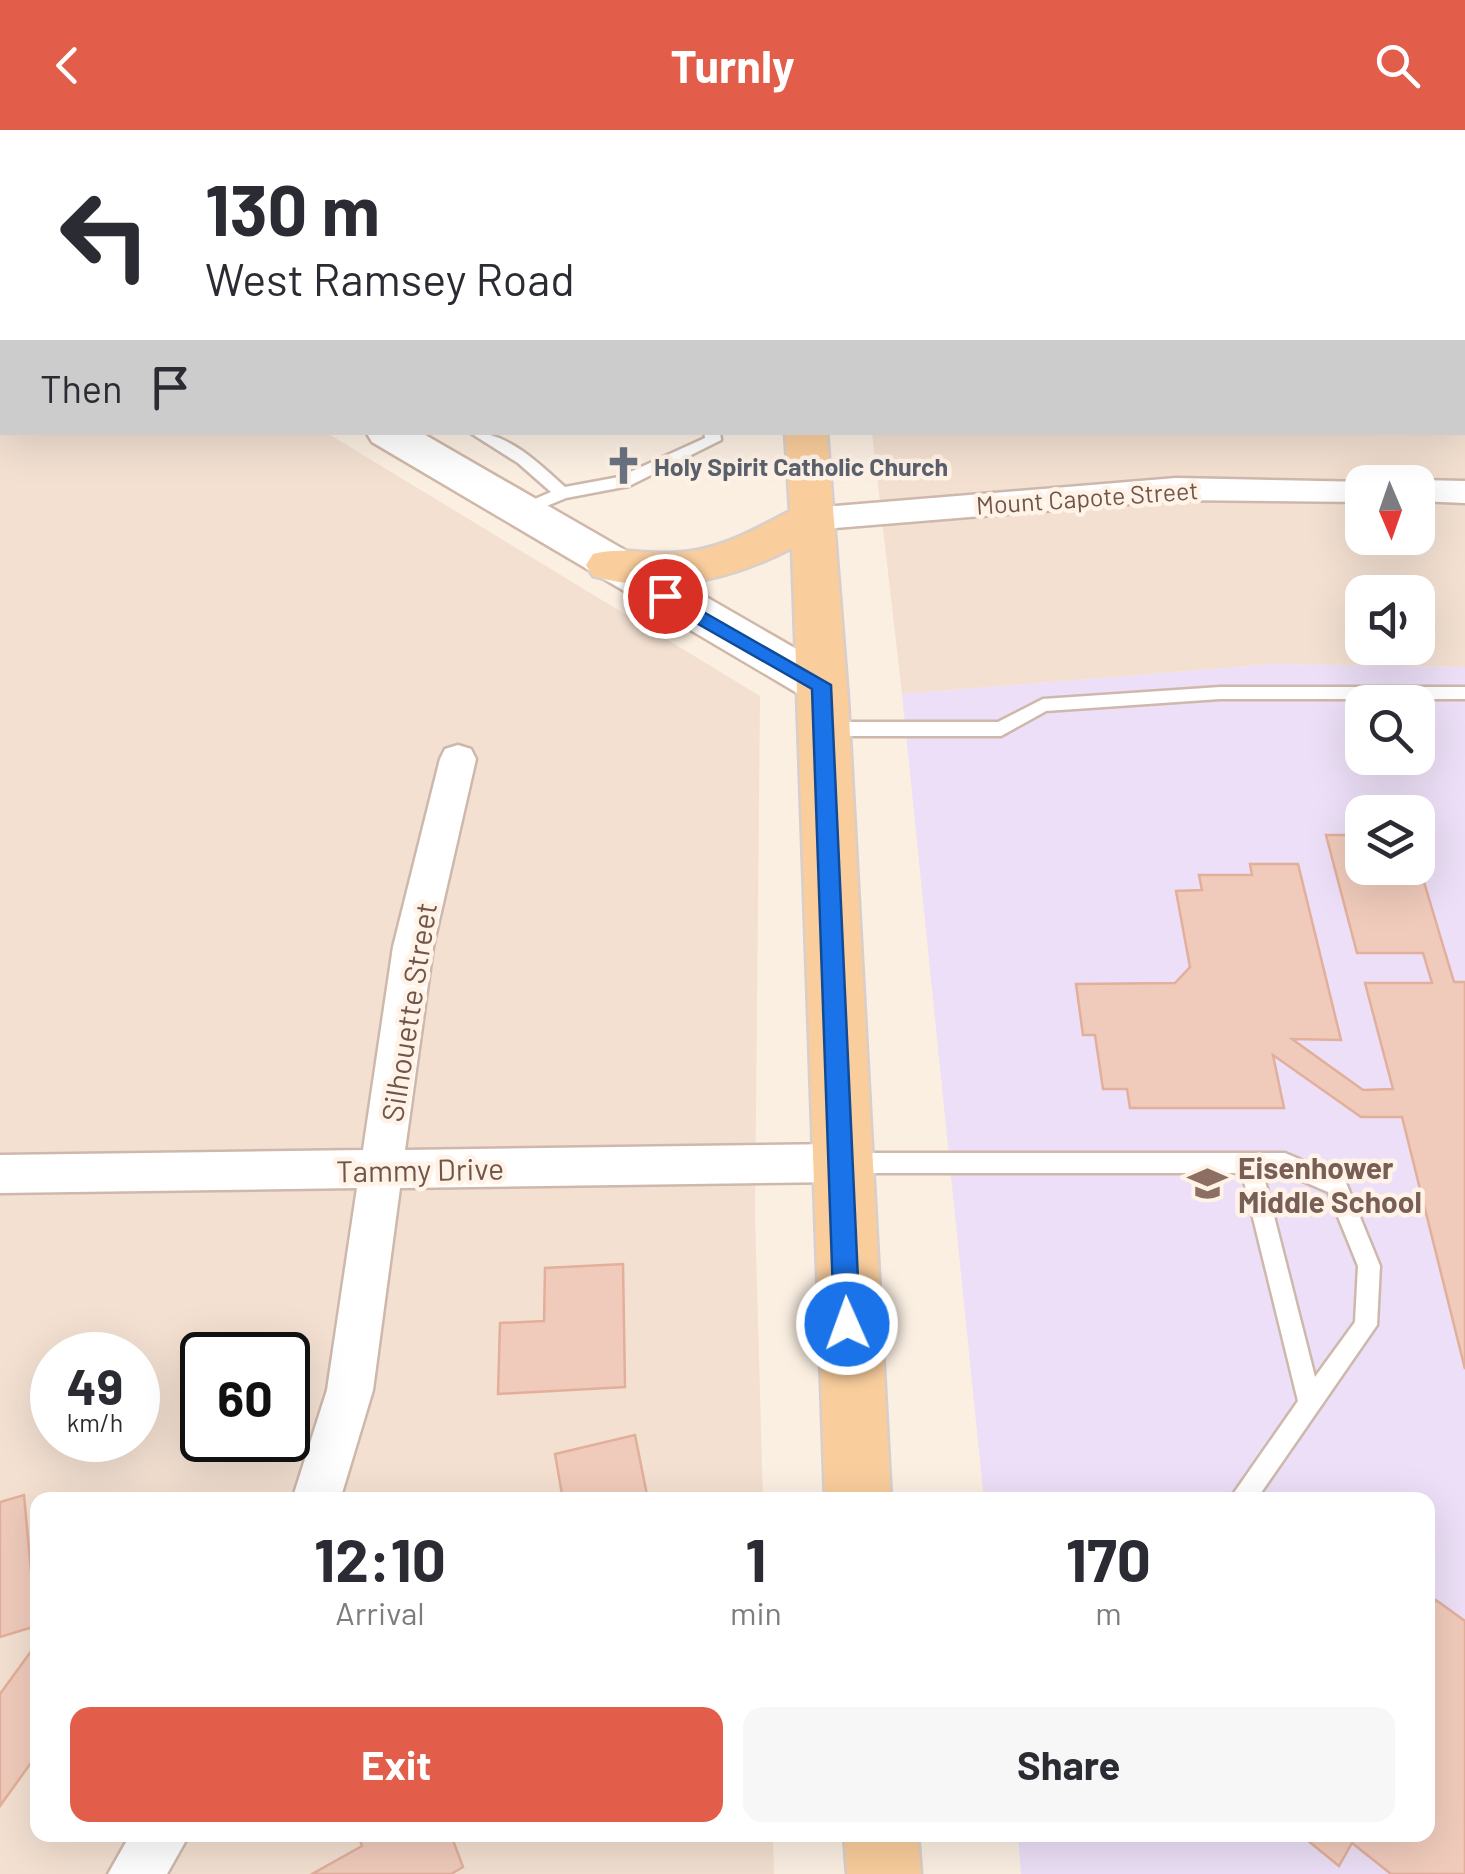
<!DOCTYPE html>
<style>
body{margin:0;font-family:Barlow,sans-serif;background:#f7f7f7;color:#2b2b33;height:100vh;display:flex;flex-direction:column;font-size:38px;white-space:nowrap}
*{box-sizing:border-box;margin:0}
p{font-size:32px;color:#7c7c81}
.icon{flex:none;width:55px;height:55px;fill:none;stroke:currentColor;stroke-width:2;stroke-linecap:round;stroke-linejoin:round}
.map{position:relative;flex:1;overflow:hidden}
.drawer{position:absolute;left:30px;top:1362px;width:1405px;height:350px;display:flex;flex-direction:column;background:#fff;border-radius:20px;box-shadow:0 10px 40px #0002}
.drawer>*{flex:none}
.guide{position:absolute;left:0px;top:0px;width:1465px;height:305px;box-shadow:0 10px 40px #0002;background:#fff;color:#2b2b33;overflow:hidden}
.needle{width:65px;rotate:178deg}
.fabs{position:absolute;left:1345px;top:335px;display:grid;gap:20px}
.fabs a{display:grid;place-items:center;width:90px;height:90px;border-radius:20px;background:#fff;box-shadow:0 10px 40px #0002;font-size:50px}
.speed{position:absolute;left:30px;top:1202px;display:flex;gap:20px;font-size:50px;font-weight:700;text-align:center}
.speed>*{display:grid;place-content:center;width:130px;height:130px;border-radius:50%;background:#fff;box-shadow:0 10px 40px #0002;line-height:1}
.speed small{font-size:25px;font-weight:400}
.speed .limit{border:5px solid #111;border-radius:15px;background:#fff;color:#111}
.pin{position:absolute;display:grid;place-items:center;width:85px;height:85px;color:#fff;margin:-42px;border:5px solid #fff;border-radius:50%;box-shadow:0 2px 10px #0007}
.me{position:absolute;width:110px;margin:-55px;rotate:358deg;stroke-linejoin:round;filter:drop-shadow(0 0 8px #0008)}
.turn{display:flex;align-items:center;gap:35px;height:210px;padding:0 40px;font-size:45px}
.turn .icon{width:130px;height:130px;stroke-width:2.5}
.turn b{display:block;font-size:70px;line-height:85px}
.then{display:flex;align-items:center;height:95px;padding:0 40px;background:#0003;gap:20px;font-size:38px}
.eta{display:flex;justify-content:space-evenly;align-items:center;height:170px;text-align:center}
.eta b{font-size:60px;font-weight:700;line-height:70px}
.cta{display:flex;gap:20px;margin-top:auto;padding:20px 40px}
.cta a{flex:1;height:115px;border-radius:20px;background:#e25d4a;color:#fff;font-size:40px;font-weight:700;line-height:115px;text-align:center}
.cta a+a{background:#f7f7f7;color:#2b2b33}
header{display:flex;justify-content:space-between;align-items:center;height:130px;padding:0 40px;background:#e25d4a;color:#fff;font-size:45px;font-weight:700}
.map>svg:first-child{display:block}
.residential{fill:#f3e0d1;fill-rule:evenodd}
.education{fill:#ecdff7;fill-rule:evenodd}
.building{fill:#f0cbbb;stroke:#e2af9b;stroke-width:2.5}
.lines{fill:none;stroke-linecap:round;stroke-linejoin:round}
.lane-casing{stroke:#ceb8ac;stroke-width:5}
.street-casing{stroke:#ceb8ac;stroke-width:5}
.secondary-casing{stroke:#d1b7a9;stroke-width:5}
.primary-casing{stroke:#d8cfcc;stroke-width:5}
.lane{fill:#fff;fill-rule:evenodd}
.street{fill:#fff;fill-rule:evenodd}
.secondary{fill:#fff;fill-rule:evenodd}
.primary{fill:#f9cd9c;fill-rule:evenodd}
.route{fill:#1a73e8;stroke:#114b97;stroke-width:2.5}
.labels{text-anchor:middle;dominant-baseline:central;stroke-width:9;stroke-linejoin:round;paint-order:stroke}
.far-worship-label{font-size:25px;font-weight:bold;fill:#5b616d;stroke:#fff3e8;text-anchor:start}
.far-street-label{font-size:25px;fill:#725449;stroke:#fff3e8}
.street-label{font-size:30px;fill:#725449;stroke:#fff3e8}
.education-label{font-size:30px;font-weight:bold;fill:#785e54;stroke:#fff3e8;text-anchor:start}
</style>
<header><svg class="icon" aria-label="back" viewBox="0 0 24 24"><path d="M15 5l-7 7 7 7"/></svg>Turnly<svg class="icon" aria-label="search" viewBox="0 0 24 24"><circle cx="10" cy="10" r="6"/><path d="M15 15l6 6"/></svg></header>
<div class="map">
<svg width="1465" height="1744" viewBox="0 0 1465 1744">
<rect width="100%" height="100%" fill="#fbefe2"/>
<g class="residential">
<path d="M 816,0 L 1465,0 L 1465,537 L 1274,534 L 902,564 L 872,303 L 1462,302 L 1462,2 ZM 1362,352 L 1418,352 L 1418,408 L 1362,408 ZM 1362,462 L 1418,462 L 1418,518 L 1362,518 Z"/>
<path d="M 0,104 L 2,302 L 327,303 L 760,566 L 755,1086 L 763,1370 L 38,1370 L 38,1705 L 773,1705 L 774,1744 L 0,1744 ZM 52,1225 L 138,1225 L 138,1310 L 52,1310 ZM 202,1225 L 288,1225 L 288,1310 L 202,1310 Z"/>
</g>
<path class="education" d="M 1274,534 L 1465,537 L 1465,1744 L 1021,1744 L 1018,1705 L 1428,1705 L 1428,1370 L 984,1370 L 902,564 ZM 1362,572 L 1418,572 L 1418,628 L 1362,628 ZM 1362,682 L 1418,682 L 1418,738 L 1362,738 Z"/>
<g class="building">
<path d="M 1326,705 L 1362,705 L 1362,738 L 1418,738 L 1418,732 L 1454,852 L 1465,852 L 1465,1239 L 1402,987 L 1361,987 L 1273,925 L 1284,978 L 1130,978 L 1127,959 L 1103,959 L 1095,905 L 1083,905 L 1076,854 L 1175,853 L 1190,837 L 1176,761 L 1202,760 L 1199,745 L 1252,745 L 1250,734 L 1298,734 L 1341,910 L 1292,909 L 1363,960 L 1393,959 L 1365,853 L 1432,853 L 1423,823 L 1357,823 Z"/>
<path d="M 623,1134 L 625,1257 L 498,1264 L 500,1193 L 544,1191 L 545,1138 Z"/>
<path d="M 635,1305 L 648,1370 L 563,1370 L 555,1324 Z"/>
<path d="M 24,1365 L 36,1496 L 0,1507 L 0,1372 Z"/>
<path d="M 1436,1470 L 1465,1491 L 1465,1744 L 1391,1744 L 1352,1713 L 1339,1736 L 1301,1705 L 1428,1705 L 1428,1473 L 1432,1477 Z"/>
<path d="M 32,1520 L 38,1524 L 38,1623 L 0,1676 L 0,1564 Z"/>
<path d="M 358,1705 L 451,1705 L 463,1737 L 451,1744 L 312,1744 L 362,1716 Z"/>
</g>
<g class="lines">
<defs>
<g id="lane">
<path d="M 318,0 L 333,0 L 334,2 L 319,2 Z"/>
<rect x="572" y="0" width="12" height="2"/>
<rect x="641" y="0" width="12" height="2"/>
<path d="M 469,302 C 508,302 537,332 565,357 L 619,347 L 705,308 L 704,302 L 720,302 L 721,310 L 629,356 L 566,368 L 520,387 L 514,386 L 514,378 L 551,362 L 518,333 Z"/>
<path d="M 1220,557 L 1465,557 L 1465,569 L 1220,569 L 1046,581 L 1001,606 L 826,606 L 817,599 L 826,592 L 998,592 L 1043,569 Z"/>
<path d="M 849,1023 L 1285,1023 L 1344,1048 L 1380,1136 L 1377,1195 L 1256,1370 L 1229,1370 L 1298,1271 L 1242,1043 L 849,1043 L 841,1040 L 838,1033 L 841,1026 ZM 1263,1043 L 1284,1043 L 1328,1062 L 1358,1136 L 1355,1192 L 1315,1247 Z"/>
</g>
<g id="street">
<rect x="1462" y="93" width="3" height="16"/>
<path d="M 1176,348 L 1369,352 L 1362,352 L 1362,372 L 1176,370 L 811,400 L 800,397 L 795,389 L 800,381 L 811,378 Z"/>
<path d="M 1418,350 L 1465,351 L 1465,373 L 1418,371 L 1418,352 L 1411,352 Z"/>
<path d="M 458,615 L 471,619 L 476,629 L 433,817 L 405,1020 L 840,1014 L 855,1020 L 861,1033 L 855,1046 L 840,1052 L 400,1058 L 373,1260 L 340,1370 L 292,1370 L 327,1260 L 357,1058 L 0,1063 L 0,1025 L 363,1020 L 393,817 L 440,629 L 445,619 Z"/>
<path d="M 130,1705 L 189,1705 L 167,1744 L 108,1744 Z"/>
</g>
<g id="secondary">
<rect x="0" y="60" width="2" height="24"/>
<path d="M 366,302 L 420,302 L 838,543 L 845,555 L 838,567 L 821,573 L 804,567 L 372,312 Z"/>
</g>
<g id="primary">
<path d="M 735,0 L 771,0 L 772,2 L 737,2 Z"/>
<path d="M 785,302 L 827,302 L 848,569 L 891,1370 L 825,1370 L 792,418 C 730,450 662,466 593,446 L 586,435 L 593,424 C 619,417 645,424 672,423 C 716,422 752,401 790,381 Z"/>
<path d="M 844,1705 L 918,1705 L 921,1744 L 847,1744 Z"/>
</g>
</defs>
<use href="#lane" class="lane-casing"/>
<use href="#street" class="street-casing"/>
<use href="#secondary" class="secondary-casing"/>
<use href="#primary" class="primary-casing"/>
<use href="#lane" class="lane"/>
<use href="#street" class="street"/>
<use href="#secondary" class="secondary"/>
<use href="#primary" class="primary"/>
</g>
<path class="route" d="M 665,460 L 831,555 L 860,1194 L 856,1203 L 847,1206 L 838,1203 L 834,1194 L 812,559 L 658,471 L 658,462 Z"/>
<defs>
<symbol id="church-bare" viewBox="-9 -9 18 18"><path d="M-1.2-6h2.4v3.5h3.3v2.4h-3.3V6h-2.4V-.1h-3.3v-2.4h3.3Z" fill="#6b7280" stroke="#fff3e8" stroke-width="2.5" paint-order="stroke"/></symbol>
<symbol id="school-bare" viewBox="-9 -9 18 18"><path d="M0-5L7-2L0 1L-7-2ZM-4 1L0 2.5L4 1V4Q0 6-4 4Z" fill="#8d6e63" stroke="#fff3e8" stroke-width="2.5" paint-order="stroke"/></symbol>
</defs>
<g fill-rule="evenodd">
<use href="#church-bare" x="596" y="308" width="55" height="55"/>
<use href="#school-bare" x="1180" y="1026" width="55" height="55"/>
</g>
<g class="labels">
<g class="far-worship-label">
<text x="654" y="336">Holy Spirit Catholic Church</text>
</g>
<g class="far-street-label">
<text transform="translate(1087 367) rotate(-4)">Mount Capote Street</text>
</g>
<g class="street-label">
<text transform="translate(408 882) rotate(-81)">Silhouette Street</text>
<text transform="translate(420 1039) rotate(-1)">Tammy Drive</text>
</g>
<g class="education-label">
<text x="1238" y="1037">Eisenhower<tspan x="1238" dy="34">Middle School</tspan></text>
</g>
</g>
</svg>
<div class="fabs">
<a><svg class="needle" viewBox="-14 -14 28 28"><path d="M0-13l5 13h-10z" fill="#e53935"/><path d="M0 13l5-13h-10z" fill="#7c7c81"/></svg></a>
<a><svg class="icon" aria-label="sound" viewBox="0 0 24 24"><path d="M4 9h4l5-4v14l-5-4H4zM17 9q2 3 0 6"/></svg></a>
<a><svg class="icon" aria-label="search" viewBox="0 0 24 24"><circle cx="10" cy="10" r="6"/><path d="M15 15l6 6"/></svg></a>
<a><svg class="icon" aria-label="layers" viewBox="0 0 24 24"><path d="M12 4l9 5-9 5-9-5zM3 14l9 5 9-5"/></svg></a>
</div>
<div class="speed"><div>49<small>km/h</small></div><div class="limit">60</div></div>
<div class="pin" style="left:665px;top:466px;background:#d93025"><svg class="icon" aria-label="arrive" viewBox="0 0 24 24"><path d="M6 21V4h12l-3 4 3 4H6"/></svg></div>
<svg class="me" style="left:847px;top:1194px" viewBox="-20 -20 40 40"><circle r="17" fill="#1a73e8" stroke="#fff" stroke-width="3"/><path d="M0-11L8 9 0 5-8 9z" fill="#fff"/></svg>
<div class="guide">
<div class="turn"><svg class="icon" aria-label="left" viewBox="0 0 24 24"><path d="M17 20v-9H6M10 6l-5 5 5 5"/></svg><div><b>130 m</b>West Ramsey Road</div></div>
<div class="then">Then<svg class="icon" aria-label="arrive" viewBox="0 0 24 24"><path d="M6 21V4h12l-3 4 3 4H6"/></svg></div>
</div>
<section class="drawer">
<div class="eta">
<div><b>12:10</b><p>Arrival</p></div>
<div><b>1</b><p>min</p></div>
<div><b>170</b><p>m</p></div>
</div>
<div class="cta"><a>Exit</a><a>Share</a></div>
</section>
</div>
